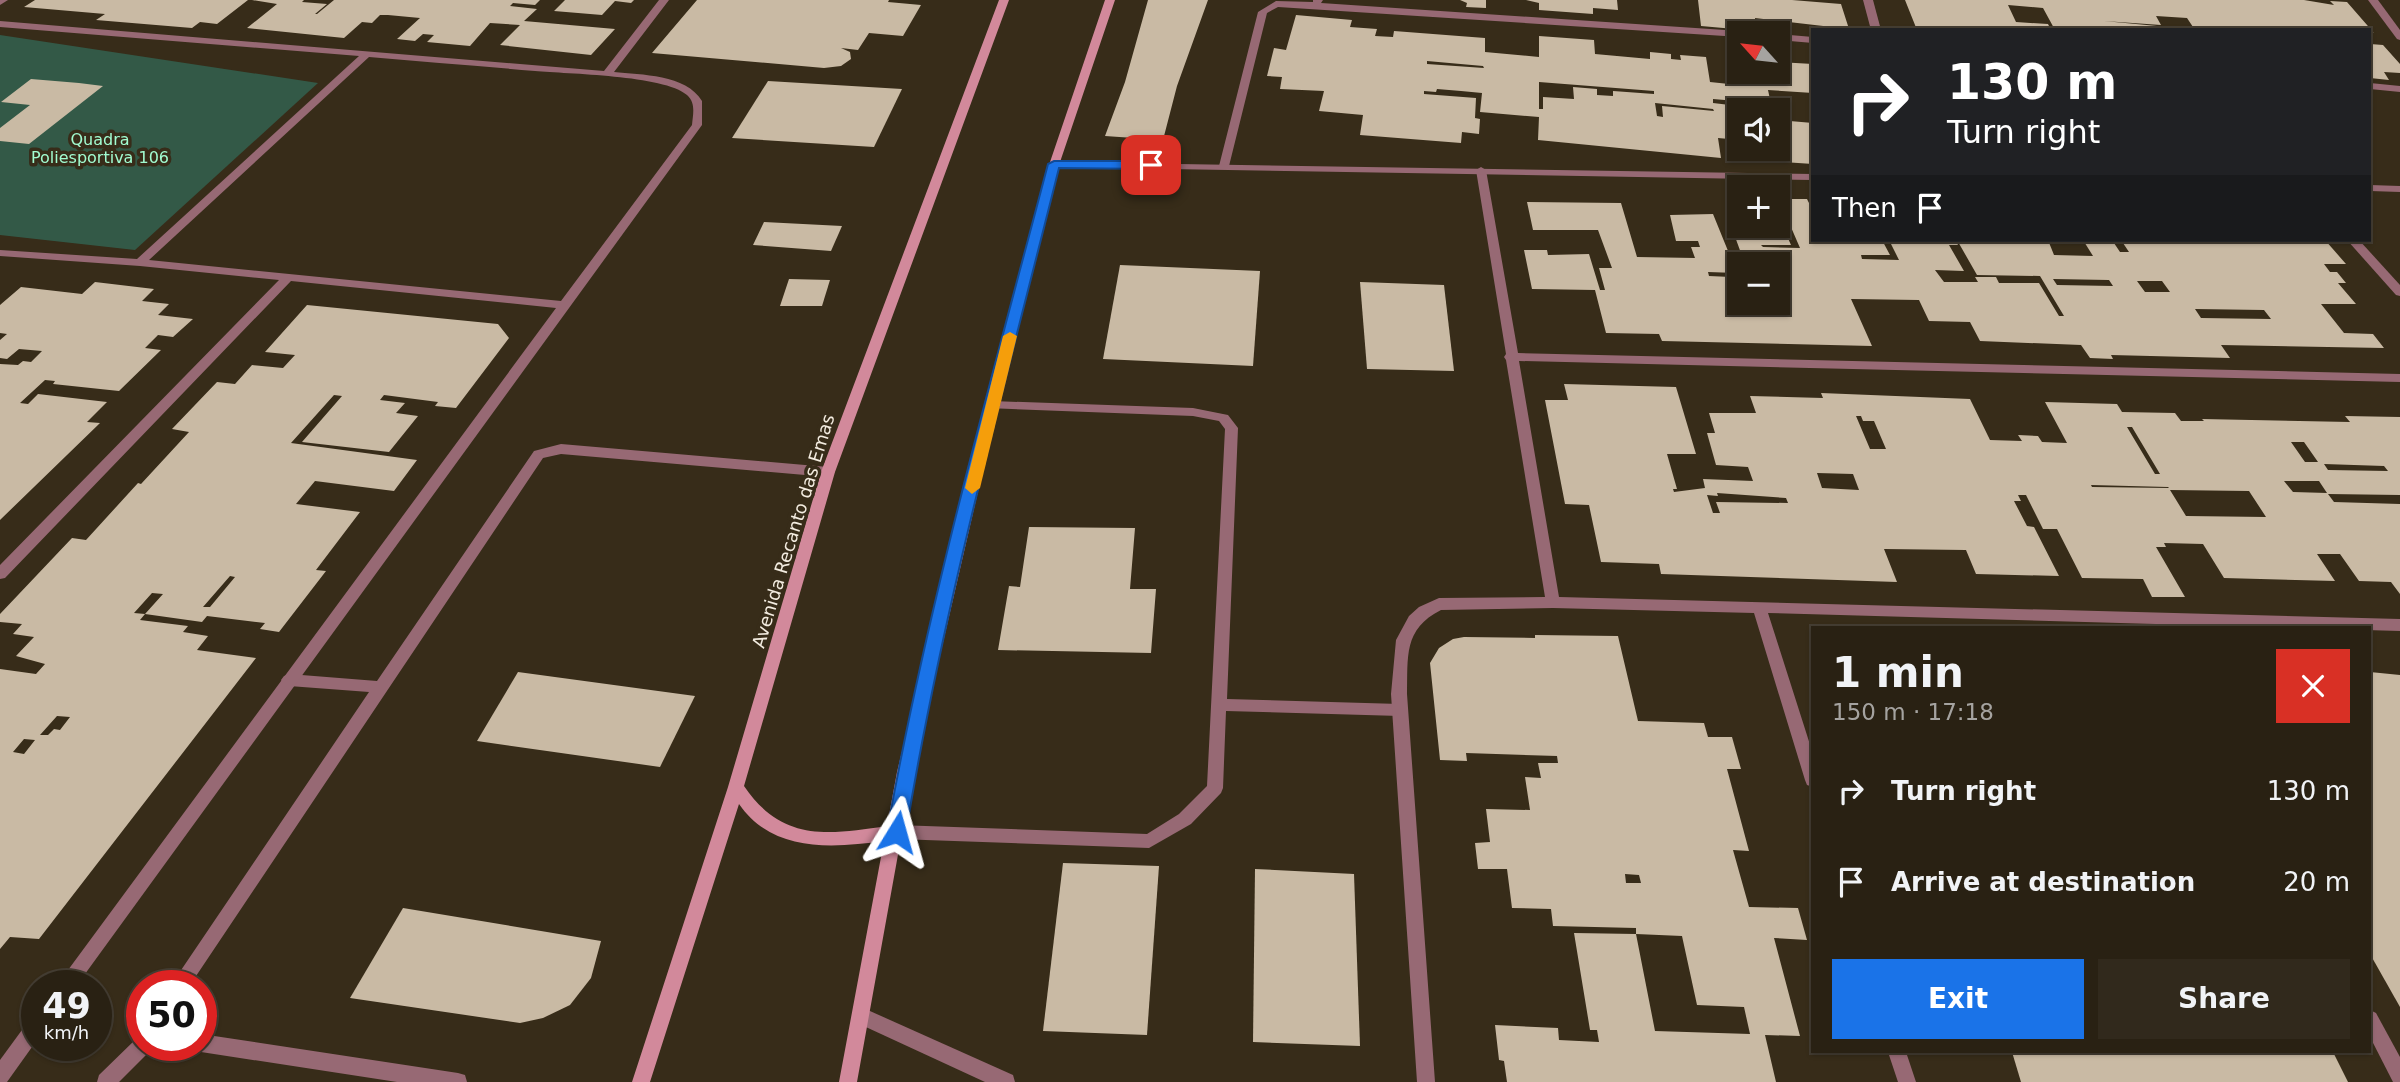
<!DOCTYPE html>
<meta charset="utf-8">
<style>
body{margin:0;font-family:"DejaVu Sans",sans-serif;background:#31291c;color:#f1f3f6;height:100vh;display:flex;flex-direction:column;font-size:26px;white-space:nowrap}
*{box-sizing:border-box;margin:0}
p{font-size:23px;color:#a5a3a0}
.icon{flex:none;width:38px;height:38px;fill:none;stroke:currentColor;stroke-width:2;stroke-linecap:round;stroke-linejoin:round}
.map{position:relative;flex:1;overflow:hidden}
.side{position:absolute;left:1811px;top:626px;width:560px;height:427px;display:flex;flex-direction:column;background:#292113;border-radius:0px;box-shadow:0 2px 5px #0004,0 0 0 2px #453e33}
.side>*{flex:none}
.hud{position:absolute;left:1811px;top:28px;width:560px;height:214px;border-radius:0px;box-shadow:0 2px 5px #0004,0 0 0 2px #453e33;background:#202124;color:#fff;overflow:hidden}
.needle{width:46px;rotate:297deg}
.buttons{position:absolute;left:1727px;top:21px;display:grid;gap:14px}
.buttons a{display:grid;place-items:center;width:63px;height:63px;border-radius:0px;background:#292113;box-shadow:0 2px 5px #0004,0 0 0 2px #453e33;font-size:35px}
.speed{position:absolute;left:21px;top:970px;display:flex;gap:14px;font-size:35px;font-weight:700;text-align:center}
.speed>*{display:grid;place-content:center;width:91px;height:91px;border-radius:50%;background:#292113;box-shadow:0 2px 5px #0004,0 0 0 2px #453e33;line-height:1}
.speed small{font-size:18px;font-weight:400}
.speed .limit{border:10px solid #d22;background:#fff;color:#111}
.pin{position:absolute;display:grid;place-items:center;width:60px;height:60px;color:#fff;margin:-30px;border-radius:14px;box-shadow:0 4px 10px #0006}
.me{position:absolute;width:77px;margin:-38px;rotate:8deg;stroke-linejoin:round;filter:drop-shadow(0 0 5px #0008)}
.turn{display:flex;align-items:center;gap:24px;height:147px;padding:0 21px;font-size:32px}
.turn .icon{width:91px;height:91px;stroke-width:2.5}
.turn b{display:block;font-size:49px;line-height:60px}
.then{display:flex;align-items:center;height:66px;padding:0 21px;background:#0003;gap:14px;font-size:26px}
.round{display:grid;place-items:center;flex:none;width:74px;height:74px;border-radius:0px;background:#31291c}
.summary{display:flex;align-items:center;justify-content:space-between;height:119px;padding:0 21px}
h1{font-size:42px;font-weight:800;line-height:52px}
.primary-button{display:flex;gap:14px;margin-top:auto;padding:14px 21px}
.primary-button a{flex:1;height:80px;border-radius:0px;background:#1a73e8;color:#fff;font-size:28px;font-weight:800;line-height:80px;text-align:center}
.primary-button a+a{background:#31291c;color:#f1f3f6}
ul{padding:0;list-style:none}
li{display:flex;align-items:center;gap:21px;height:91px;padding:0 21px}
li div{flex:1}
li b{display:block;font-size:26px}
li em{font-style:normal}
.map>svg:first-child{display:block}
.green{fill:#335947}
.building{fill:#c9baa4;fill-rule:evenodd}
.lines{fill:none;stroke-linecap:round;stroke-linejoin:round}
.service{fill:#976974;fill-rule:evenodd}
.minor{fill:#976974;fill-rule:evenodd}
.tertiary{fill:#976974;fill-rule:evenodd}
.secondary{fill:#d2899b;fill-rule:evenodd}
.route{fill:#1a73e8;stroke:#114b97;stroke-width:2}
.slow{fill:#f59e0b}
.labels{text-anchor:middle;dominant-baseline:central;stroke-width:7;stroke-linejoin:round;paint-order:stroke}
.far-park-label{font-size:16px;fill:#a1fbd0;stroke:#372c19}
.street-label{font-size:18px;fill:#f3ece0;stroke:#372c19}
</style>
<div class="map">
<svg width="2400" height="1082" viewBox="0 0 2400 1082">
<rect width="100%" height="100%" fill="#372c19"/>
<path class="green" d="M 0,35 L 318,83 L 135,250 L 0,235 Z"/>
<g class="building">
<path d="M 35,0 L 248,0 L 217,24 L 200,22 L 192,28 L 96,20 L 105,14 L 24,7 Z"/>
<path d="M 252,0 L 304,0 L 302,2 L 327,4 L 315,14 L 317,14 L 334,0 L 540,0 L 535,5 L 513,3 L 510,6 L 537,9 L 524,21 L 615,29 L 591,55 L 500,45 L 520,25 L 490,23 L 470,46 L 427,42 L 434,35 L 423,34 L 415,41 L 397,39 L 420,18 L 388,15 L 380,15 L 372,23 L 362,22 L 344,38 L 247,28 L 277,4 Z"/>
<path d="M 565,0 L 634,0 L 631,3 L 615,1 L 602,15 L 554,11 Z"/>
<path d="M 697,0 L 889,0 L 888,2 L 921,5 L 903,36 L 869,33 L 858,50 L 841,48 L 850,52 L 851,59 L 841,66 L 824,68 L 652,53 Z"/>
<path d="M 1148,0 L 1208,0 L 1177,86 L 1163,140 L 1105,136 L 1125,82 Z"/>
<path d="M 1460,0 L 1486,0 L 1486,8 L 1466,7 L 1467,3 Z"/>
<path d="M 1526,0 L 1617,0 L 1618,10 L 1593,8 L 1593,14 L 1539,10 L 1539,3 Z"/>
<path d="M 1698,0 L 1792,0 L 1841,4 L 1849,29 L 1755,18 L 1757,31 L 1701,26 Z"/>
<path d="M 1905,0 L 2304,0 L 2334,5 L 2330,1 L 2347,2 L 2374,33 L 2370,30 L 2195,30 L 2187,18 L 2156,16 L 2161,25 L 2104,21 L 2157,26 L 2159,30 L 2055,30 L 2043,8 L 2008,5 L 2016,22 L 2048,24 L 2051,30 L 1917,30 Z"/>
<path d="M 1296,15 L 1352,20 L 1350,27 L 1377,29 L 1375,36 L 1393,37 L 1394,31 L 1485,38 L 1485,52 L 1539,57 L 1539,36 L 1594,40 L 1595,54 L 1650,59 L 1650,52 L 1671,54 L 1671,59 L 1681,60 L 1680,55 L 1706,57 L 1710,82 L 1729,84 L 1728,79 L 1745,80 L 1744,72 L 1778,72 L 1778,62 L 1813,64 L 1813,93 L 1768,90 L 1771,104 L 1713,99 L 1713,103 L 1772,110 L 1740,110 L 1740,140 L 1718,138 L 1721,158 L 1538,140 L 1539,117 L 1480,112 L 1482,93 L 1461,91 L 1437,89 L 1436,92 L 1424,91 L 1424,94 L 1476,98 L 1475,118 L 1480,119 L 1479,134 L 1462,132 L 1461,143 L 1360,135 L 1363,115 L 1319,111 L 1324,91 L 1280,89 L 1282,77 L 1267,76 L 1274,48 L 1286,50 ZM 1427,61 L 1483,66 L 1484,68 L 1427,64 ZM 1539,82 L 1654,91 L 1654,94 L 1613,91 L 1613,96 L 1597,95 L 1597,89 L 1573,87 L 1574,99 L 1543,97 L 1543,109 L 1539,109 ZM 1655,103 L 1713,109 L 1714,111 L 1662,106 L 1663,117 L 1657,116 Z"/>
<path d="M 2370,44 L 2383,45 L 2400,64 L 2400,73 L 2384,72 L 2389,80 L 2370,78 Z"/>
<path d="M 31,79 L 79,83 L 103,86 L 29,144 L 0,141 L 0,128 L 30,105 L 1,102 Z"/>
<path d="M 768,81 L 902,89 L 874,147 L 732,138 Z"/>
<path d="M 1778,120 L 1813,123 L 1813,164 L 1783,162 L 1778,143 Z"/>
<path d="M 1778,199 L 1807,199 L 1813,211 L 1813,240 L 1882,240 L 1890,255 L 1861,255 L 1862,259 L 1899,260 L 1889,240 L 1955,240 L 1958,245 L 1949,245 L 1964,271 L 1935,270 L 1944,282 L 1978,282 L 1975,277 L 1996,277 L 1999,283 L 2039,283 L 2059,316 L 2064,316 L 2040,276 L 1977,275 L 1957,240 L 2048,240 L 2054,255 L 2093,256 L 2083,240 L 2112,240 L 2120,252 L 2129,252 L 2121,240 L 2325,240 L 2346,264 L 2324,264 L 2330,272 L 2337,272 L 2346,283 L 2338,283 L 2356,304 L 2321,304 L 2344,333 L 2373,334 L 2384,348 L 2221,345 L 2230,358 L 2111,355 L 2113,359 L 2090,358 L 2081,345 L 1980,341 L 1970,322 L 1929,321 L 1919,300 L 1851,299 L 1872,346 L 1662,341 L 1659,334 L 1606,333 L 1595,290 L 1532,289 L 1524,250 L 1547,250 L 1548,255 L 1589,254 L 1600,290 L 1605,290 L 1599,268 L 1612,268 L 1598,230 L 1533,230 L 1527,202 L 1621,203 L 1637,257 L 1695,258 L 1691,247 L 1700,247 L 1698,241 L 1676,241 L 1670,215 L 1713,214 L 1737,273 L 1708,272 L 1709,276 L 1731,277 L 1732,281 L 1740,282 L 1740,303 L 1776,303 L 1778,308 L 1786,309 L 1778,286 L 1778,264 L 1745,264 L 1730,223 L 1778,226 ZM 1779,218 L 1787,218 L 1800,248 L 1763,247 L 1761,245 L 1791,245 ZM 2053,279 L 2109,280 L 2113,286 L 2057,285 ZM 2137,281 L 2162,281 L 2170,292 L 2145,292 ZM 2195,309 L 2264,310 L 2271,319 L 2201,318 Z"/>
<path d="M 764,222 L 842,226 L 831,251 L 753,245 Z"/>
<path d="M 1120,265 L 1260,271 L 1253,366 L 1103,359 Z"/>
<path d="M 789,279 L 830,280 L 822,306 L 780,306 Z"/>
<path d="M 95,282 L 154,289 L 142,301 L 169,304 L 158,315 L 193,319 L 173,337 L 158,335 L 145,348 L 161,350 L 119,391 L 53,384 L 55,381 L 45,380 L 20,403 L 28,404 L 38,394 L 107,402 L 87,422 L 100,423 L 0,520 L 0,364 L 18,365 L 23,361 L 31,362 L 42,351 L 19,349 L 7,359 L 0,358 L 0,340 L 7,334 L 0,333 L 0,305 L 21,287 L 82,294 Z"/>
<path d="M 1360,282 L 1444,285 L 1454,371 L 1367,369 Z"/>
<path d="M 307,305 L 498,324 L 509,338 L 456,408 L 435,406 L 438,402 L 384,395 L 380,400 L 405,403 L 396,413 L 418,416 L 389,452 L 302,442 L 342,396 L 334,395 L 291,443 L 417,460 L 394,491 L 315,481 L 296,504 L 360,512 L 316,570 L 326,571 L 279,632 L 260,629 L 265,623 L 207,616 L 202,622 L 145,614 L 163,594 L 152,593 L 134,613 L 145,614 L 140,620 L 188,626 L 183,632 L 208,636 L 197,650 L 256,658 L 39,939 L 10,937 L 0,949 L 0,669 L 36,674 L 45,664 L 16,656 L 34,637 L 13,634 L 22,624 L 0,622 L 0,614 L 72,538 L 86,540 L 138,483 L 141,484 L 189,432 L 172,429 L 217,382 L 235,384 L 252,365 L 283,368 L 295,355 L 265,352 ZM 230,576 L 235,577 L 210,607 L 203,607 ZM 57,716 L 70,717 L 60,730 L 54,729 L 48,735 L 40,735 ZM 24,739 L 35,740 L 24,754 L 13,752 Z"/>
<path d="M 1564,384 L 1676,387 L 1696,454 L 1667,454 L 1677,489 L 1673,489 L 1674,492 L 1705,488 L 1703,479 L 1753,481 L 1748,467 L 1716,465 L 1707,433 L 1715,433 L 1709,413 L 1756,413 L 1750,396 L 1823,398 L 1821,393 L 1970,399 L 1990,440 L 2022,441 L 2018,435 L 2038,436 L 2042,442 L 2067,443 L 2045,402 L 2117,404 L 2122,412 L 2175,413 L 2181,421 L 2204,421 L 2202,419 L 2350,422 L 2345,416 L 2400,417 L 2400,495 L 2328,494 L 2334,502 L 2400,504 L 2400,594 L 2391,582 L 2359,581 L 2340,554 L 2317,554 L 2335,581 L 2224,578 L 2203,544 L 2164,543 L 2166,547 L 2156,547 L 2185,597 L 2152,597 L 2143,579 L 2082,578 L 2057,529 L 2043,529 L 2026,495 L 2018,495 L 2021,501 L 2014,501 L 2027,526 L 2034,527 L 2059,576 L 1976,574 L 1966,550 L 1884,549 L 1897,582 L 1661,574 L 1659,564 L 1601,562 L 1589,505 L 1565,504 L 1545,400 L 1568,400 ZM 1856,416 L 1861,416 L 1863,421 L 1874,421 L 1886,449 L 1870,449 ZM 2127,427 L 2132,427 L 2160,474 L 2155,474 ZM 2291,442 L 2304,442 L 2318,462 L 2305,462 ZM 2324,464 L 2384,466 L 2388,471 L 2328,470 ZM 1817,473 L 1853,474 L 1859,490 L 1822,488 ZM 2284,481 L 2319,481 L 2327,493 L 2293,492 ZM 2091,485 L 2168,487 L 2169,488 L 2092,487 ZM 2170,490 L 2249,491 L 2266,517 L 2186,516 ZM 1717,493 L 1786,498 L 1788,503 L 1716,502 L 1720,513 L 1713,513 L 1707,495 L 1718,496 Z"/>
<path d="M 1029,527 L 1135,528 L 1130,589 L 1156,589 L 1151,653 L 998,650 L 1009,586 L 1020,587 Z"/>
<path d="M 1535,635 L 1618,636 L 1638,721 L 1704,723 L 1708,737 L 1732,737 L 1741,769 L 1727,769 L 1749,851 L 1733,850 L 1749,907 L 1798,908 L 1807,940 L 1774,938 L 1800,1036 L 1765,1035 L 1776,1082 L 1507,1082 L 1504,1061 L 1499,1060 L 1495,1025 L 1558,1028 L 1559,1040 L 1599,1042 L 1597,1030 L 1590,1030 L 1574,933 L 1636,934 L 1655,1031 L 1750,1034 L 1744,1007 L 1697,1005 L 1682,936 L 1636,934 L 1636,928 L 1553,926 L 1551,909 L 1512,908 L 1507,869 L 1478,869 L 1475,843 L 1490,842 L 1486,809 L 1530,810 L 1525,777 L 1541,778 L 1538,763 L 1558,763 L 1557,756 L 1466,753 L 1467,761 L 1440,760 L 1430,663 L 1439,648 L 1453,639 L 1464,637 L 1535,638 ZM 1625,874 L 1639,875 L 1641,883 L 1626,883 Z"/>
<path d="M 518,672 L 695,696 L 660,767 L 477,741 Z"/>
<path d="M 2370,672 L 2400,675 L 2400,1007 L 2370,954 Z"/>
<path d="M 1063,863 L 1159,866 L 1147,1035 L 1043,1031 Z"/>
<path d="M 1255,869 L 1354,874 L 1360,1046 L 1253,1042 Z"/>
<path d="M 403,908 L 601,941 L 591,978 L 570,1005 L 543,1018 L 520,1023 L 350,998 Z"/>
<path d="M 2012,1052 L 2333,1052 L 2348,1082 L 2021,1082 Z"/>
</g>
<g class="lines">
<g class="service">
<path d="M 992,401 L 1193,408 L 1228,415 L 1238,428 L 1227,699 L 1400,704 L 1405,706 L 1408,710 L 1405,714 L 1400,716 L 1226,711 L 1223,788 L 1221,793 L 1191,824 L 1149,848 L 897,839 L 891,837 L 889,832 L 891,827 L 897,825 L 1147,834 L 1179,814 L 1207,786 L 1225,429 L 1219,421 L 1193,416 L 987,408 L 986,405 Z"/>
<path d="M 561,444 L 828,467 L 835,472 L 828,477 L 561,454 L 543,458 L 190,985 L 171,985 L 369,692 L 289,686 L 284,684 L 281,680 L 284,676 L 289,674 L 377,681 L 534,451 Z"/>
<path d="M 861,1007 L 1013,1075 L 1015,1082 L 985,1082 L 855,1022 L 852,1016 L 855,1010 Z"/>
<path d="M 201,1034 L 458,1073 L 465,1075 L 467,1082 L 397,1082 L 201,1052 L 194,1049 L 192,1045 L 201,1045 Z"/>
<path d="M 142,1036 L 142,1045 L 152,1045 L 150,1051 L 119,1082 L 97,1082 L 99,1075 L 136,1039 Z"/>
</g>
<g class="minor">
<path d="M 0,0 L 8,0 L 0,5 Z"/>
<path d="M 659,0 L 669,0 L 614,72 C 641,75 686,74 702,101 L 702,125 L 77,985 L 57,985 L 556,308 L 291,281 L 5,578 L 0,579 L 0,565 L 279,280 L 140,266 L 0,256 L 0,250 L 137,259 L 359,56 L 0,27 L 0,21 L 604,71 ZM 369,57 C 424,62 479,66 535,71 C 567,74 664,75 687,95 C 696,103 693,114 692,125 L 561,301 L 149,260 Z"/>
<path d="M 1313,0 L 1323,0 L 1321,3 L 1740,31 L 1744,33 L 1740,33 L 1740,37 L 1278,7 L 1267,13 L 1229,166 L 1228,168 L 1220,168 L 1219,166 L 1258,12 L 1276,1 L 1313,2 Z"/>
<path d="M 1863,0 L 1873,0 L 1881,30 L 1871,30 Z"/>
<path d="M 2368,0 L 2378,0 L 2400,30 L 2400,40 L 2397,39 Z"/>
<path d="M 1778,34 L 1813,37 L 1813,43 L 1778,40 Z"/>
<path d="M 2370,83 L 2400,86 L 2400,92 L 2370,89 Z"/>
<path d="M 1481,167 L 1486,170 L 1518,353 L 2400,374 L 2400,382 L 1519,361 L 1559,597 L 2400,619 L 2400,631 L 1768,613 L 1813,754 L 1813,787 L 1807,785 L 1805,780 L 1754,613 L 1553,608 L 1441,610 C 1403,629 1408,657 1407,694 L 1435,1082 L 1417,1082 L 1391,694 L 1396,640 L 1409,616 L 1419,607 L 1439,598 L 1545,597 L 1506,360 L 1504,357 L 1506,354 L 1476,170 Z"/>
<path d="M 2347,240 L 2359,240 L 2400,285 L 2400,296 L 2396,295 Z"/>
<path d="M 2370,1010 L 2376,1013 L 2400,1057 L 2400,1082 L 2393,1082 L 2370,1037 Z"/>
<path d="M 37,1016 L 37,1040 L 7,1082 L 0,1082 L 0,1060 L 30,1019 Z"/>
<path d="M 1888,1052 L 1906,1052 L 1916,1082 L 1898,1082 Z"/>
</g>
<g class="tertiary">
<path d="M 1054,162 L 1813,174 L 1813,180 L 1050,167 L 1049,165 Z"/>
<path d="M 2370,185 L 2400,186 L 2400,192 L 2370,191 Z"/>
</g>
<path class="secondary" d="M 999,0 L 1009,0 L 835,472 L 744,786 C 782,842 827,835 887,826 L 897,772 L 986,405 L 1049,165 L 1105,0 L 1115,0 L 1059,165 L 998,405 L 913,772 L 903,827 L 905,832 L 901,838 L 857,1082 L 839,1082 L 884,841 C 832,848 773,853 739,804 L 650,1082 L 632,1082 L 728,787 L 821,472 Z"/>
</g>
<path class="route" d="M 1054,161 L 1151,161 L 1157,165 L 1151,169 L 1059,168 C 1004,388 943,608 906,832 L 903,838 L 890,838 L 887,832 C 927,607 990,385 1048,164 Z"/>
<path class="slow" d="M 1010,332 L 1017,336 L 980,488 L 972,494 L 965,488 L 1003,336 Z"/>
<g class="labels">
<g class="far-park-label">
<text x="100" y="139">Quadra<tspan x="100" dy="18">Poliesportiva 106</tspan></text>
</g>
<g class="street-label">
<text transform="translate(793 531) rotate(-73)">Avenida Recanto das Emas</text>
</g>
</g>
</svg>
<div class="buttons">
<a><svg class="needle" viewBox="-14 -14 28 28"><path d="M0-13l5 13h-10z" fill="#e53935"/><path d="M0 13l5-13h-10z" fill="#a5a3a0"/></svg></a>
<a><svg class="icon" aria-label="sound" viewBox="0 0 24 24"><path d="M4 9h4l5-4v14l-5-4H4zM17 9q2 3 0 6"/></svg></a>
<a>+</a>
<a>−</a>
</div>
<div class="speed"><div>49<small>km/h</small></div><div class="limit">50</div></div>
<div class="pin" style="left:1151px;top:165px;background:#d93025"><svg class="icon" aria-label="arrive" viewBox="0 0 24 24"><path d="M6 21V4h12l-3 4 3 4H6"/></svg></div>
<svg class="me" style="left:897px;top:832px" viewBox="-20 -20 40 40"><path d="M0-17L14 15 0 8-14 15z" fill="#1a73e8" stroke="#fff" stroke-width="4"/></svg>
<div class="hud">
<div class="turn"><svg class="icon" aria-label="right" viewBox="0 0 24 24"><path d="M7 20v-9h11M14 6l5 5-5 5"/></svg><div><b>130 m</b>Turn right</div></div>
<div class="then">Then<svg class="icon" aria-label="arrive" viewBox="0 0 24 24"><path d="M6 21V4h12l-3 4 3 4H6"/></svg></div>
</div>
<section class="side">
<div class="summary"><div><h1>1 min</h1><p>150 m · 17:18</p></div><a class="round" style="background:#d93025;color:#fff"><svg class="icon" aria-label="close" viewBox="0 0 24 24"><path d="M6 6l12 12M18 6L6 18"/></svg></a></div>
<ul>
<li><svg class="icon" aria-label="right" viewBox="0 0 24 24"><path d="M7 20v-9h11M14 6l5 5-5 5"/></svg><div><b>Turn right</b></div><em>130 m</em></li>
<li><svg class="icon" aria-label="arrive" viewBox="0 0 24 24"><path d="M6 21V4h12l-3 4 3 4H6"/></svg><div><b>Arrive at destination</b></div><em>20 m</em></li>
</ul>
<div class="primary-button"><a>Exit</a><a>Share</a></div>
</section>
</div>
